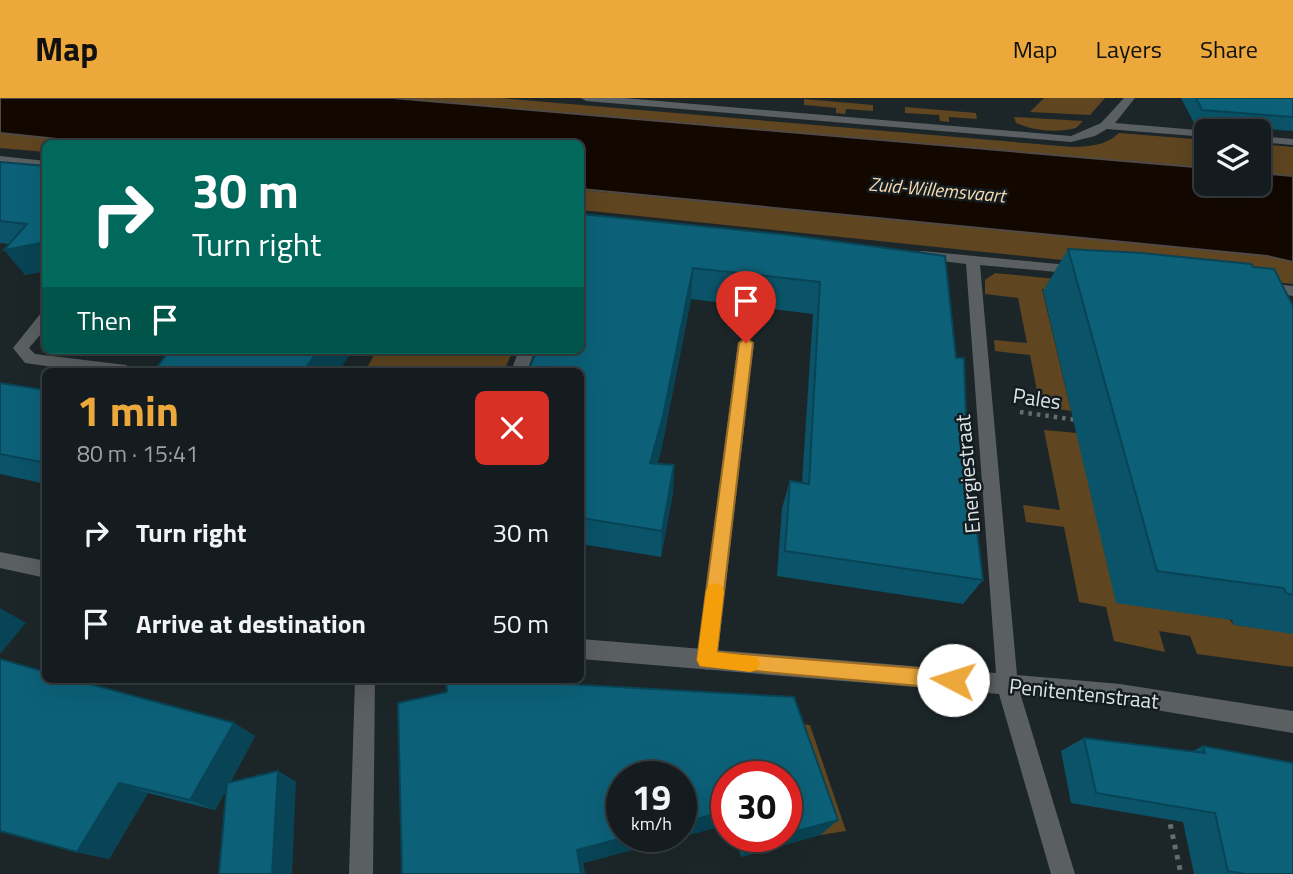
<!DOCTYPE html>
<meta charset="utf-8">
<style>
body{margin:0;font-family:"Titillium Web",sans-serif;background:#1e2528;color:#f1f3f6;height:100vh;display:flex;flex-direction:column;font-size:26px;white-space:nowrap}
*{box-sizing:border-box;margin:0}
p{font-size:23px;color:#9da1a4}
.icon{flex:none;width:38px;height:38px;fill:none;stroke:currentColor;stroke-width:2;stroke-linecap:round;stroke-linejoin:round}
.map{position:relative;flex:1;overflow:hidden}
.drawer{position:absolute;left:42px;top:270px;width:542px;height:315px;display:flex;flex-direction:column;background:#151c1f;border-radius:10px;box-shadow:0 7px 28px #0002,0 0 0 2px #343a3d}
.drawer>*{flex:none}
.hud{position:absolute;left:42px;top:42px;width:542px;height:214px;border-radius:10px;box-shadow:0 7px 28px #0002,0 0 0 2px #343a3d;background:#00695c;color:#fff;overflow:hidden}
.fabs{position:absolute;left:1194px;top:21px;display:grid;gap:14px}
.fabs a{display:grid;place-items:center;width:77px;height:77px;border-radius:10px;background:#151c1f;box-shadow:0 7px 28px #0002,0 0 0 2px #343a3d;font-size:35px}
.speed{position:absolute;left:606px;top:663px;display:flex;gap:14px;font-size:35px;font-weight:700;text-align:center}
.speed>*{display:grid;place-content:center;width:91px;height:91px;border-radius:50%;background:#151c1f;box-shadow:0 7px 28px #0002,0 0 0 2px #343a3d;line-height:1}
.speed small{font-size:18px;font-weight:400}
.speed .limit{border:10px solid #d22;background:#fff;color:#111}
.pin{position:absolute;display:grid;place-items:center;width:60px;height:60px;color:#fff;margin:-72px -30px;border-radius:50% 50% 50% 0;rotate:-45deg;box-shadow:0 0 7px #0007}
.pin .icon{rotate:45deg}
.me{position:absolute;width:77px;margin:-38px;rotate:275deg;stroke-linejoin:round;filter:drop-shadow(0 0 5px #0008)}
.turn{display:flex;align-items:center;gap:24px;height:147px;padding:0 35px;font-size:32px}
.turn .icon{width:91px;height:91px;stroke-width:2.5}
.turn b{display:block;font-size:49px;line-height:60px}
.then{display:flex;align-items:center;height:66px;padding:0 35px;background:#0003;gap:14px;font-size:26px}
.round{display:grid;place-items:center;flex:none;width:74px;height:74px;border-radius:10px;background:#1e2528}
.summary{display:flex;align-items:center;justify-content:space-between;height:119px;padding:0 35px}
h1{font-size:42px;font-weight:700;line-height:52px;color:#eda83b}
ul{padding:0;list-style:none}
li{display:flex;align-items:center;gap:21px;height:91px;padding:0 35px}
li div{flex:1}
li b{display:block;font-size:26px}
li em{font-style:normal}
header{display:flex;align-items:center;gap:42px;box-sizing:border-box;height:98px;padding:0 35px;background:#eda83b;color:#111}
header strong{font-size:33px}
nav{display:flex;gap:38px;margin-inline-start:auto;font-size:24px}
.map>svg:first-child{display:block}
.green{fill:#5f4520}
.water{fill:#120800;stroke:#4f4a45;stroke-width:2}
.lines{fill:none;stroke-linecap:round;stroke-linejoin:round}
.path-far1{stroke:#646c6f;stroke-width:4.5;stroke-dasharray:3.5 5;stroke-linecap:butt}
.path{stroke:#646c6f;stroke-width:5;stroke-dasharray:4.5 6;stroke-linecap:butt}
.lane{fill:#5a5f61;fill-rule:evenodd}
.street{fill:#5a5f61;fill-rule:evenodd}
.wall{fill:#0a5368;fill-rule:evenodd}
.shaded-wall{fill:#084455}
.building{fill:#0c6179;stroke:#084455;stroke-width:2}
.route{fill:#eda83b;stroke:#9a6d26;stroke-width:2}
.slow{fill:#f59e0b}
.labels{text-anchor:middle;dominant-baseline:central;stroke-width:5;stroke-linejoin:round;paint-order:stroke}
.far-water-label{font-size:19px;font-style:italic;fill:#f9d9ad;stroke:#131c20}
.street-label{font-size:21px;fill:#dee4e7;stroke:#131c20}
</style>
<header>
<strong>Map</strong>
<nav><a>Map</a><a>Layers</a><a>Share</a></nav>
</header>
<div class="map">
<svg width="1293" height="776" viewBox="0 0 1293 776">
<rect width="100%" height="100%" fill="#1c2629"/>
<g class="green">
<path d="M 393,0 L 500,0 L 1072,49 C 1091,48 1105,48 1119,35 L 1206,42 L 1206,70 Z"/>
<path d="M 1044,0 L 1105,0 L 1090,17 L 1030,14 Z"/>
<path d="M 804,1 L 873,7 L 873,13 L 846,11 L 845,16 L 836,15 L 836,10 L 804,7 Z"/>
<path d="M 905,9 L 976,15 L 977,21 L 949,19 L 949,24 L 940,23 L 939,17 L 905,15 Z"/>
<path d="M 1014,19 L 1083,23 L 1076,30 C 1057,35 1034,33 1016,25 Z"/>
<path d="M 0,35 L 104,45 L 46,46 L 45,54 L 0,50 Z"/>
<path d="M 1258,46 L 1293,49 L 1293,78 L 1258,75 Z"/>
<path d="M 581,92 L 1267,158 L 1293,164 L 1293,186 L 581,112 Z"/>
<path d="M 995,175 L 1263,202 L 1269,214 L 1042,191 L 1071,313 L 1040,308 L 1030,257 L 995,253 L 994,242 L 1027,245 L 1018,200 L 985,196 L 985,182 Z"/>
<path d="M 377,252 L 513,252 L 504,273 L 365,273 Z"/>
<path d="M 1044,332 L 1077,335 L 1234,527 L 1266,531 L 1293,530 L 1293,569 L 1197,556 L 1190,538 L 1159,533 L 1165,554 L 1114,543 L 1106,509 L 1079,504 L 1064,429 L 1026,424 L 1023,407 L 1060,412 Z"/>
<path d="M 781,623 L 810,627 L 846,733 L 820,737 Z"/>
</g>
<path class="water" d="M 0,0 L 393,0 L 1206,70 L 1206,86 L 1258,86 L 1258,75 L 1293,78 L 1293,164 L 1267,158 L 581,91 L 581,46 L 106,46 L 0,35 Z"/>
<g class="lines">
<path class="path-far1" d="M 1020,314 L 1077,322"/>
<path class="path" d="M 1168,716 L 1181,776"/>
<g class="lane">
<path d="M 46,214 L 46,230 L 29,250 L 35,256 L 126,267 L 134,273 L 82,273 L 25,265 L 13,250 L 41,215 Z"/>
<path d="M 746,240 L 754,245 L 717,562 L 714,569 L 707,572 L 700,569 L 697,562 L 738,245 Z"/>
</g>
<g class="street">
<path d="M 581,0 L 624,0 L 1071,38 L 1101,25 L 1124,0 L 1135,0 L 1115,25 L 1209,33 L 1206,33 L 1206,39 L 1107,31 L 1095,38 L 1071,44 L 586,3 Z"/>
<path d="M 1258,38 L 1293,41 L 1293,47 L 1258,44 Z"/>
<path d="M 0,58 L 46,63 L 46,71 L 0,66 Z"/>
<path d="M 922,153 L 1079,168 L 1086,172 L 1079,176 L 980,167 L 1017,577 L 1120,586 L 1293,613 L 1293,635 L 1120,606 L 1021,598 L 1075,776 L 1051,776 L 999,596 L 581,561 L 581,541 L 996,575 L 966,166 L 917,160 L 917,154 Z"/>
<path d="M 1264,185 L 1293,188 L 1293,198 L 1259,193 L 1259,187 Z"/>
<path d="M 519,252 L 535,252 L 527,273 L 511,273 Z"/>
<path d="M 0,454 L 46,463 L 46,480 L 0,470 Z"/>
<path d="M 355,581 L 375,581 L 373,776 L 349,776 Z"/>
</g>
</g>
<g class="wall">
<path d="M 1181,0 L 1293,0 L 1293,33 L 1194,25 Z"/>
<path d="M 0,64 L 46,68 L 46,173 L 25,177 L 10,146 L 0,145 Z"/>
<path d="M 581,116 L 789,137 L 969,407 L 983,482 L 963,506 L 777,478 L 782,410 L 790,383 L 802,385 L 813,216 L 691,201 L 662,348 L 657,366 L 674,367 L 673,395 L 661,459 L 581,446 Z"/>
<path d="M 1068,151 L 1253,169 L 1293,208 L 1293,536 L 1234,527 L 1232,522 L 1116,505 L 1043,193 Z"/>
<path d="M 0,285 L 46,292 L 46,386 L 0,376 Z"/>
<path d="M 446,581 L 475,581 L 794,599 L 838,722 L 820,737 L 741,759 L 736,738 L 786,738 L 786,679 L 726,679 L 726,727 L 583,765 L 585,776 L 402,776 L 398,605 L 447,594 ZM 621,679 L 681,679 L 681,738 L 621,738 Z"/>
<path d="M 234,625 L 255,638 L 230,685 L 278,673 L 296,684 L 227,691 L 215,712 L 148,695 L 109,761 L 77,754 L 0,733 Z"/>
<path d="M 1084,640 L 1191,654 L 1203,648 L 1293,776 L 1194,776 L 1183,724 L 1071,705 L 1061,653 Z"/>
</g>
<g class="shaded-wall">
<path d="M 46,144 L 46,173 L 25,177 L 4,152 Z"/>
<path d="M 693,170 L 691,201 L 662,348 L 650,393 L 650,365 Z"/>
<path d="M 318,252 L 353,252 L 339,273 L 304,273 Z"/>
<path d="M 674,367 L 673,395 L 661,459 L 662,433 Z"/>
<path d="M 0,510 L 26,525 L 0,556 Z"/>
<path d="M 234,625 L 255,638 L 215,712 L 190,702 Z"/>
<path d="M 278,673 L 296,684 L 292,776 L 272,776 Z"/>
<path d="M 119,685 L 148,695 L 109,761 L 77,754 Z"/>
<path d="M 726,713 L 726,727 L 583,765 L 585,776 L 581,776 L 577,752 L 630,738 L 681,738 L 681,725 Z"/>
<path d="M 838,722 L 820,737 L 741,759 L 751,746 L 778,738 L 786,738 L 786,736 Z"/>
</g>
<g class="building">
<path d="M 1196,0 L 1293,0 L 1293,19 L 1202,12 Z"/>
<path d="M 0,64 L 46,68 L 46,144 L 4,152 L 27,126 L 0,123 Z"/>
<path d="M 581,116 L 789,137 L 945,158 L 956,260 L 964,260 L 969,407 L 974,408 L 983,482 L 785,453 L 790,383 L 809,386 L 820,184 L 693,170 L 663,318 L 650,365 L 674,367 L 662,433 L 581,420 L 581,273 L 528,273 L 537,252 L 581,252 Z"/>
<path d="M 1068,151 L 1141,155 L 1251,166 L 1253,169 L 1274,171 L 1293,208 L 1293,497 L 1286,495 L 1284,490 L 1157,473 Z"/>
<path d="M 170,252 L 318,252 L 304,273 L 154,273 Z"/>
<path d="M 0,285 L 46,292 L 46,365 L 0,356 Z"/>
<path d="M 0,561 L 46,574 L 46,581 L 72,581 L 234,625 L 190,702 L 119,685 L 77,754 L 0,733 Z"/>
<path d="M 446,581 L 475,581 L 794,599 L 838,722 L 786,736 L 786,679 L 726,679 L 726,713 L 681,725 L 681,679 L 621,679 L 621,738 L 630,738 L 577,752 L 581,776 L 402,776 L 398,605 L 447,594 Z"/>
<path d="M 1084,640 L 1205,655 L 1203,648 L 1293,665 L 1293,776 L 1245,776 L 1228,773 L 1215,715 L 1096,695 Z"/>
<path d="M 278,673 L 272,776 L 219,776 L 227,685 Z"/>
<path d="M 749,738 L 778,738 L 751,746 Z"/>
</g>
<path class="route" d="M 746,240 L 753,245 L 717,554 L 953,573 L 959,575 L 962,582 L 959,588 L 953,591 L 700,568 L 697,562 L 739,245 Z"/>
<path class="slow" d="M 715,485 L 721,487 L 724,493 L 717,554 L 757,559 L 760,565 L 757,572 L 750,574 L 700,568 L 697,562 L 706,493 L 709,487 Z"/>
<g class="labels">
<g class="far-water-label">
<text transform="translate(937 91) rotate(5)">Zuid-Willemsvaart</text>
</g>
<g class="street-label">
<text transform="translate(1037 300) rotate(8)">Pales</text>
<text transform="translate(967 376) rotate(-95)">Energiestraat</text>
<text transform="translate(1084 595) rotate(6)">Penitentenstraat</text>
</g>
</g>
</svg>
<div class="fabs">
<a><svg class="icon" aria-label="layers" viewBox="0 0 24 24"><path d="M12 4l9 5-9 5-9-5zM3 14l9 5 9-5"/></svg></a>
</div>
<div class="speed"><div>19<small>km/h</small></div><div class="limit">30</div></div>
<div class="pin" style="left:746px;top:245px;background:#d93025"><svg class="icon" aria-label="arrive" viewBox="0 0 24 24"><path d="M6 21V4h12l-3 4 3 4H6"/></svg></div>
<svg class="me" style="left:953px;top:582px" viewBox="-20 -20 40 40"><circle r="19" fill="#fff"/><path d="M0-13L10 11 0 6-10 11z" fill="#eda83b"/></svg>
<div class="hud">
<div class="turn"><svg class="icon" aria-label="right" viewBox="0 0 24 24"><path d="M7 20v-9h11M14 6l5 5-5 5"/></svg><div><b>30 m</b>Turn right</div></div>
<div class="then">Then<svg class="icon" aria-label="arrive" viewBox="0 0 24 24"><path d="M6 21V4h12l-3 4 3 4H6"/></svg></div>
</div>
<section class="drawer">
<div class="summary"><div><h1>1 min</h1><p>80 m · 15:41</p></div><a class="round" style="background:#d93025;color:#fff"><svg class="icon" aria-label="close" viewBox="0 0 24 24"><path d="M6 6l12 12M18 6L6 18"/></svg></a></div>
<ul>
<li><svg class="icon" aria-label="right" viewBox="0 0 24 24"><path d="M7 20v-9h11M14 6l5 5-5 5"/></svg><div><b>Turn right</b></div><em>30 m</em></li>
<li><svg class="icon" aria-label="arrive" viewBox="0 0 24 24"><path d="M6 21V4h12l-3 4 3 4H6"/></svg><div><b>Arrive at destination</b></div><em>50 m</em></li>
</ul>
</section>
</div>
